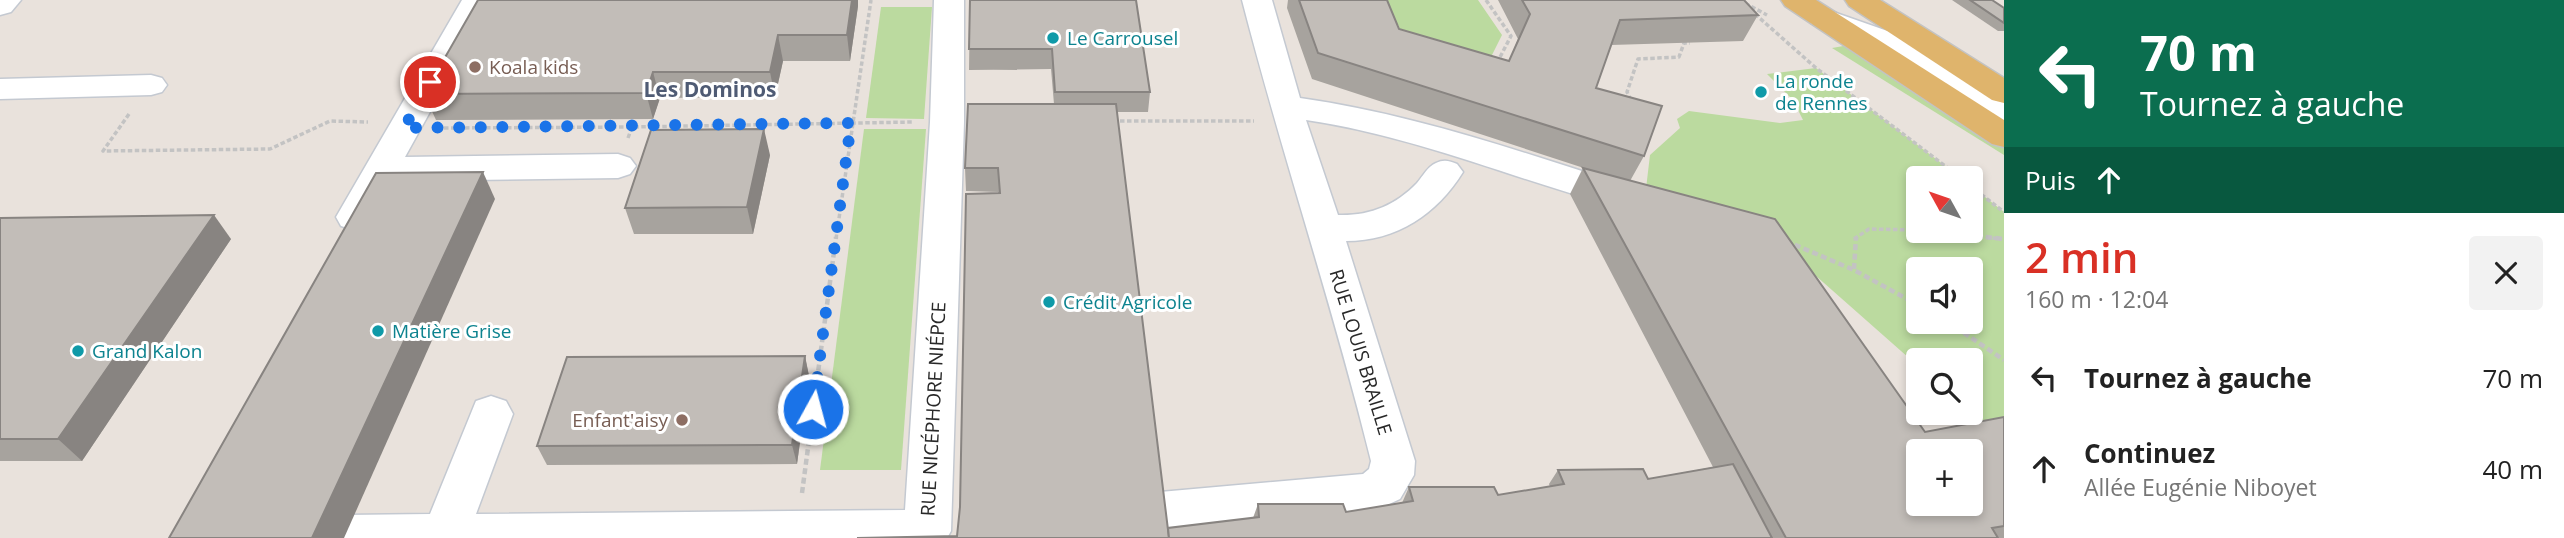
<!DOCTYPE html>
<html lang="fr">
<meta charset="utf-8">
<style>
body{margin:0;font-family:"Open Sans",sans-serif;background:#f2f2f2;color:#222;height:100vh;display:flex;flex-direction:column;font-size:26px;white-space:nowrap}
*{box-sizing:border-box;margin:0}
p{font-size:23px;color:#767676}
.icon{flex:none;width:38px;height:38px;fill:none;stroke:currentColor;stroke-width:2;stroke-linecap:round;stroke-linejoin:round}
.map{position:relative;flex:1;overflow:hidden}
.sheet{display:flex;flex-direction:column;background:#fff;width:560px}
.sheet>*{flex:none}
.hud{background:#0b6e4f;color:#fff;overflow:hidden}
.needle{width:46px;rotate:310deg}
.controls{position:absolute;left:1906px;top:166px;display:grid;gap:14px}
.controls a{display:grid;place-items:center;width:77px;height:77px;border-radius:7px;background:#fff;box-shadow:0 4px 10px #0003;font-size:35px}
.pin{position:absolute;display:grid;place-items:center;width:60px;height:60px;color:#fff;margin:-30px;border:4px solid #fff;border-radius:50%;box-shadow:0 2px 7px #0007}
.me{position:absolute;width:77px;margin:-38px;rotate:7deg;stroke-linejoin:round;filter:drop-shadow(0 0 5px #0008)}
.turn{display:flex;align-items:center;gap:24px;height:147px;padding:0 21px;font-size:32px}
.turn .icon{width:91px;height:91px;stroke-width:2.5}
.turn b{display:block;font-size:49px;line-height:60px}
.then{display:flex;align-items:center;height:66px;padding:0 21px;background:#0003;gap:14px;font-size:26px}
.round{display:grid;place-items:center;flex:none;width:74px;height:74px;border-radius:7px;background:#f2f2f2}
.summary{display:flex;align-items:center;justify-content:space-between;height:119px;padding:0 21px}
h1{font-size:42px;font-weight:600;line-height:52px;color:#d93025}
ul{padding:0;list-style:none}
li{display:flex;align-items:center;gap:21px;height:91px;padding:0 21px}
li div{flex:1}
li b{display:block;font-size:26px}
li em{font-style:normal}
main{display:flex;flex:1;min-height:0}
.map>svg:first-child{display:block}
.green{fill:#bbda9f;fill-rule:evenodd}
.lines{fill:none;stroke-linecap:round;stroke-linejoin:round}
.minor-casing{stroke:#c4c9d1;stroke-width:3}
.major-casing{stroke:#c3c3c3;stroke-width:3}
.path-far1{stroke:#c3c3c3;stroke-width:3.5;stroke-dasharray:4.5 2.5;stroke-linecap:butt}
.path{stroke:#c3c3c3;stroke-width:4.5;stroke-dasharray:6 3.5;stroke-linecap:butt}
.minor{fill:#fff;fill-rule:evenodd}
.major{fill:#dfb46c;fill-rule:evenodd}
.wall{fill:#a7a39e}
.shaded-wall{fill:#888481}
.building{fill:#c2bdb8;stroke:#888481;stroke-width:2;fill-rule:evenodd}
.route{stroke:#1a73e8;stroke-width:12;stroke-dasharray:0 21.6}
.culture-dot{fill:#0f9aa8;stroke:#fff;stroke-width:2.5}
.education-dot{fill:#8d6e63;stroke:#fff;stroke-width:2.5}
.labels{text-anchor:middle;dominant-baseline:central;stroke-width:6;stroke-linejoin:round;paint-order:stroke}
.culture-label{font-size:19px;fill:#0d838f;stroke:#fff;text-anchor:start}
.education-label{font-size:19px;fill:#785e54;stroke:#fff;text-anchor:start}
.street-label{font-size:19px;fill:#292929;stroke:#fff}
.neighbourhood-label{font-size:21px;font-weight:bold;fill:#4f5b74;stroke:#fff}
</style>
<main>
<div class="map">
<svg width="2004" height="538" viewBox="0 0 2004 538">
<rect width="100%" height="100%" fill="#e9e2dc"/>
<g class="green">
<path d="M 1379,0 L 1478,0 L 1502,35 L 1484,71 L 1403,47 L 1399,26 Z"/>
<path d="M 881,7 L 932,7 L 924,119 L 866,118 Z"/>
<path d="M 1849,45 L 2004,146 L 2004,155 L 1832,48 Z"/>
<path d="M 1816,68 L 1961,178 L 1918,178 L 1918,231 L 1970,231 L 1971,186 L 2004,212 L 2004,443 L 1971,413 L 1970,360 L 1918,360 L 1918,366 L 1807,268 L 1645,197 L 1650,155 L 1680,128 L 1677,119 L 1689,111 L 1780,123 L 1803,120 L 1793,100 L 1767,74 ZM 1918,270 L 1970,270 L 1970,322 L 1918,322 Z"/>
<path d="M 864,129 L 926,129 L 901,470 L 820,470 Z"/>
</g>
<g class="lines">
<defs>
<g id="minor">
<path d="M 0,0 L 21,0 L 11,12 L 0,15 Z"/>
<path d="M 462,0 L 492,0 L 405,157 L 618,154 L 630,158 L 636,166 L 630,174 L 618,178 L 392,181 L 367,226 L 354,230 L 341,226 L 336,217 Z"/>
<path d="M 934,0 L 964,0 L 964,122 L 951,531 L 947,538 L 323,538 L 329,521 L 346,515 L 430,514 L 476,401 L 491,396 L 506,401 L 513,414 L 476,514 L 905,510 L 930,122 Z"/>
<path d="M 1242,0 L 1272,0 L 1300,98 C 1407,113 1510,148 1613,181 L 1618,190 L 1613,199 L 1600,202 C 1502,174 1408,135 1306,120 L 1338,215 C 1369,216 1395,206 1417,183 C 1423,176 1428,166 1436,163 C 1444,159 1450,161 1457,164 L 1463,172 C 1437,214 1397,241 1346,241 L 1415,461 L 1414,475 L 1400,499 L 1370,513 L 1160,534 L 1144,527 L 1137,513 L 1144,499 L 1160,492 L 1363,474 L 1369,469 L 1371,461 C 1333,306 1282,155 1242,0 Z"/>
<path d="M 1822,8 L 1896,34 L 2004,99 L 2004,125 L 1992,122 L 1874,48 L 1811,23 L 1807,17 L 1811,11 Z"/>
<path d="M 151,75 L 162,78 L 167,85 L 162,92 L 151,95 L 0,99 L 0,79 Z"/>
</g>
<g id="major">
<path d="M 1781,0 L 1816,0 L 2004,120 L 2004,147 L 1992,144 L 1785,6 Z"/>
<path d="M 1845,0 L 1880,0 L 2004,78 L 2004,103 L 1992,100 L 1849,6 Z"/>
</g>
</defs>
<use href="#minor" class="minor-casing"/>
<use href="#major" class="major-casing"/>
<g class="path-far1">
<path d="M 1486,0 L 1511,36 L 1498,61"/>
<path d="M 1739,0 L 1767,15"/>
<path d="M 1755,14 L 1816,68 L 1961,178"/>
<path d="M 1631,100 L 1627,92 L 1638,59 L 1679,57 L 1684,43 L 1690,43"/>
<path d="M 129,114 L 103,151 L 270,149 L 330,121 L 368,122"/>
<path d="M 1113,121 L 1254,121"/>
<path d="M 444,128 L 632,127"/>
<path d="M 628,138 L 632,127 L 913,122"/>
<path d="M 1970,186 L 2004,212"/>
<path d="M 1930,231 L 2002,239"/>
<path d="M 836,239 L 871,0"/>
<path d="M 1854,239 L 1869,229 L 1918,230"/>
</g>
<g class="path">
<path d="M 1986,237 L 2004,239"/>
<path d="M 1786,241 L 1854,270 L 1918,305"/>
<path d="M 1854,269 L 1856,237"/>
<path d="M 1948,322 L 2004,360"/>
<path d="M 802,493 L 836,237"/>
</g>
<use href="#minor" class="minor"/>
<use href="#major" class="major"/>
</g>
<g class="wall">
<path d="M 970,0 L 1150,92 L 1148,112 L 1117,112 L 1168,528 L 1253,518 L 1258,504 L 1346,512 L 1402,503 L 1409,487 L 1498,495 L 1550,487 L 1549,484 L 1558,470 L 1648,479 L 1713,467 L 1570,194 L 1583,168 L 1593,171 L 1312,79 L 1287,8 L 1288,0 L 1387,0 L 1399,29 L 1509,61 L 1518,39 L 1498,0 L 1744,0 L 1758,15 L 1743,41 L 1611,45 L 1596,88 L 1644,156 L 1630,181 L 1925,432 L 2004,417 L 2004,538 L 858,538 L 957,536 L 998,193 L 998,192 L 966,191 L 965,168 L 1054,104 L 1051,69 L 969,70 Z"/>
<path d="M 1952,0 L 1992,0 L 2004,8 L 2004,31 L 1998,31 Z"/>
<path d="M 858,6 L 850,61 L 783,61 L 775,97 L 660,98 L 653,119 L 436,120 L 424,94 Z"/>
<path d="M 770,155 L 753,234 L 634,234 L 625,208 Z"/>
<path d="M 0,218 L 231,239 L 82,461 L 0,461 Z"/>
<path d="M 805,356 L 809,376 L 797,464 L 547,465 L 537,446 Z"/>
</g>
<g class="shaded-wall">
<path d="M 852,0 L 858,0 L 858,6 L 850,61 L 847,35 Z"/>
<path d="M 778,35 L 783,61 L 775,97 L 770,72 Z"/>
<path d="M 653,72 L 660,98 L 653,119 L 646,93 Z"/>
<path d="M 764,129 L 770,155 L 753,234 L 747,207 Z"/>
<path d="M 483,172 L 495,199 L 344,538 L 312,538 Z"/>
<path d="M 214,215 L 231,239 L 82,461 L 58,439 Z"/>
<path d="M 805,356 L 809,376 L 797,464 L 792,445 Z"/>
</g>
<g class="building">
<path d="M 478,0 L 852,0 L 847,35 L 778,35 L 770,72 L 653,72 L 646,93 L 424,94 Z"/>
<path d="M 970,0 L 1136,0 L 1150,92 L 1055,92 L 1052,49 L 969,49 Z"/>
<path d="M 1299,0 L 1387,0 L 1399,29 L 1509,61 L 1530,14 L 1522,0 L 1744,0 L 1758,15 L 1620,20 L 1596,88 L 1662,106 L 1644,156 L 1318,53 Z"/>
<path d="M 1970,0 L 1992,0 L 2004,8 L 2004,23 Z"/>
<path d="M 968,104 L 1116,104 L 1169,538 L 857,538 L 957,536 L 960,507 L 966,194 L 1000,193 L 998,168 L 965,168 Z"/>
<path d="M 764,129 L 747,207 L 625,208 L 651,130 Z"/>
<path d="M 1583,168 L 1775,219 L 1925,432 L 2004,417 L 2004,526 L 1992,528 L 1998,538 L 1786,538 ZM 1918,452 L 1970,452 L 1970,504 L 1918,504 Z"/>
<path d="M 483,172 L 312,538 L 169,538 L 376,173 Z"/>
<path d="M 214,215 L 58,439 L 0,439 L 0,218 Z"/>
<path d="M 805,356 L 792,445 L 537,446 L 567,357 Z"/>
<path d="M 1733,464 L 1772,538 L 1169,538 L 1168,528 L 1259,517 L 1258,504 L 1343,504 L 1346,512 L 1413,501 L 1409,487 L 1494,487 L 1498,495 L 1564,484 L 1558,470 L 1643,469 L 1648,479 Z"/>
</g>
<g class="lines">
<path class="route" d="M 430,82 L 404,128 L 851,123 L 813,409"/>
</g>
<g class="culture-dot">
<circle cx="1053" cy="38" r="7"/>
<circle cx="1761" cy="92" r="7"/>
<circle cx="1049" cy="302" r="7"/>
<circle cx="378" cy="331" r="7"/>
<circle cx="78" cy="351" r="7"/>
</g>
<g class="education-dot">
<circle cx="475" cy="67" r="7"/>
<circle cx="682" cy="420" r="7"/>
</g>
<g class="labels">
<g class="culture-label">
<text x="1067" y="38">Le Carrousel</text>
<text x="1775" y="81">La ronde<tspan x="1775" dy="22">de Rennes</tspan></text>
<text x="1063" y="302">Crédit Agricole</text>
<text x="392" y="331">Matière Grise</text>
<text x="92" y="351">Grand Kalon</text>
</g>
<g class="education-label">
<text x="489" y="67">Koala kids</text>
<text x="668" y="420" text-anchor="end">Enfant'aisy</text>
</g>
<g class="street-label">
<text transform="translate(1361 352) rotate(73)">RUE LOUIS BRAILLE</text>
<text transform="translate(933 409) rotate(-87)">RUE NICÉPHORE NIÉPCE</text>
</g>
<g class="neighbourhood-label">
<text x="710" y="89">Les Dominos</text>
</g>
</g>
</svg>
<div class="controls">
<a><svg class="needle" viewBox="-14 -14 28 28"><path d="M0-13l5 13h-10z" fill="#e53935"/><path d="M0 13l5-13h-10z" fill="#767676"/></svg></a>
<a><svg class="icon" aria-label="sound" viewBox="0 0 24 24"><path d="M4 9h4l5-4v14l-5-4H4zM17 9q2 3 0 6"/></svg></a>
<a><svg class="icon" aria-label="search" viewBox="0 0 24 24"><circle cx="10" cy="10" r="6"/><path d="M15 15l6 6"/></svg></a>
<a>+</a>
</div>
<div class="pin" style="left:430px;top:82px;background:#d93025"><svg class="icon" aria-label="arrive" viewBox="0 0 24 24"><path d="M6 21V4h12l-3 4 3 4H6"/></svg></div>
<svg class="me" style="left:813px;top:409px" viewBox="-20 -20 40 40"><circle r="17" fill="#1a73e8" stroke="#fff" stroke-width="3"/><path d="M0-11L8 9 0 5-8 9z" fill="#fff"/></svg>
</div>
<section class="sheet">
<div class="hud">
<div class="turn"><svg class="icon" aria-label="left" viewBox="0 0 24 24"><path d="M17 20v-9H6M10 6l-5 5 5 5"/></svg><div><b>70 m</b>Tournez à gauche</div></div>
<div class="then">Puis<svg class="icon" aria-label="ahead" viewBox="0 0 24 24"><path d="M12 20V5M6 11l6-6 6 6"/></svg></div>
</div>
<div class="summary"><div><h1>2 min</h1><p>160 m · 12:04</p></div><a class="round"><svg class="icon" aria-label="close" viewBox="0 0 24 24"><path d="M6 6l12 12M18 6L6 18"/></svg></a></div>
<ul>
<li><svg class="icon" aria-label="left" viewBox="0 0 24 24"><path d="M17 20v-9H6M10 6l-5 5 5 5"/></svg><div><b>Tournez à gauche</b></div><em>70 m</em></li>
<li><svg class="icon" aria-label="ahead" viewBox="0 0 24 24"><path d="M12 20V5M6 11l6-6 6 6"/></svg><div><b>Continuez</b><p>Allée Eugénie Niboyet</p></div><em>40 m</em></li>
</ul>
</section>
</main>
